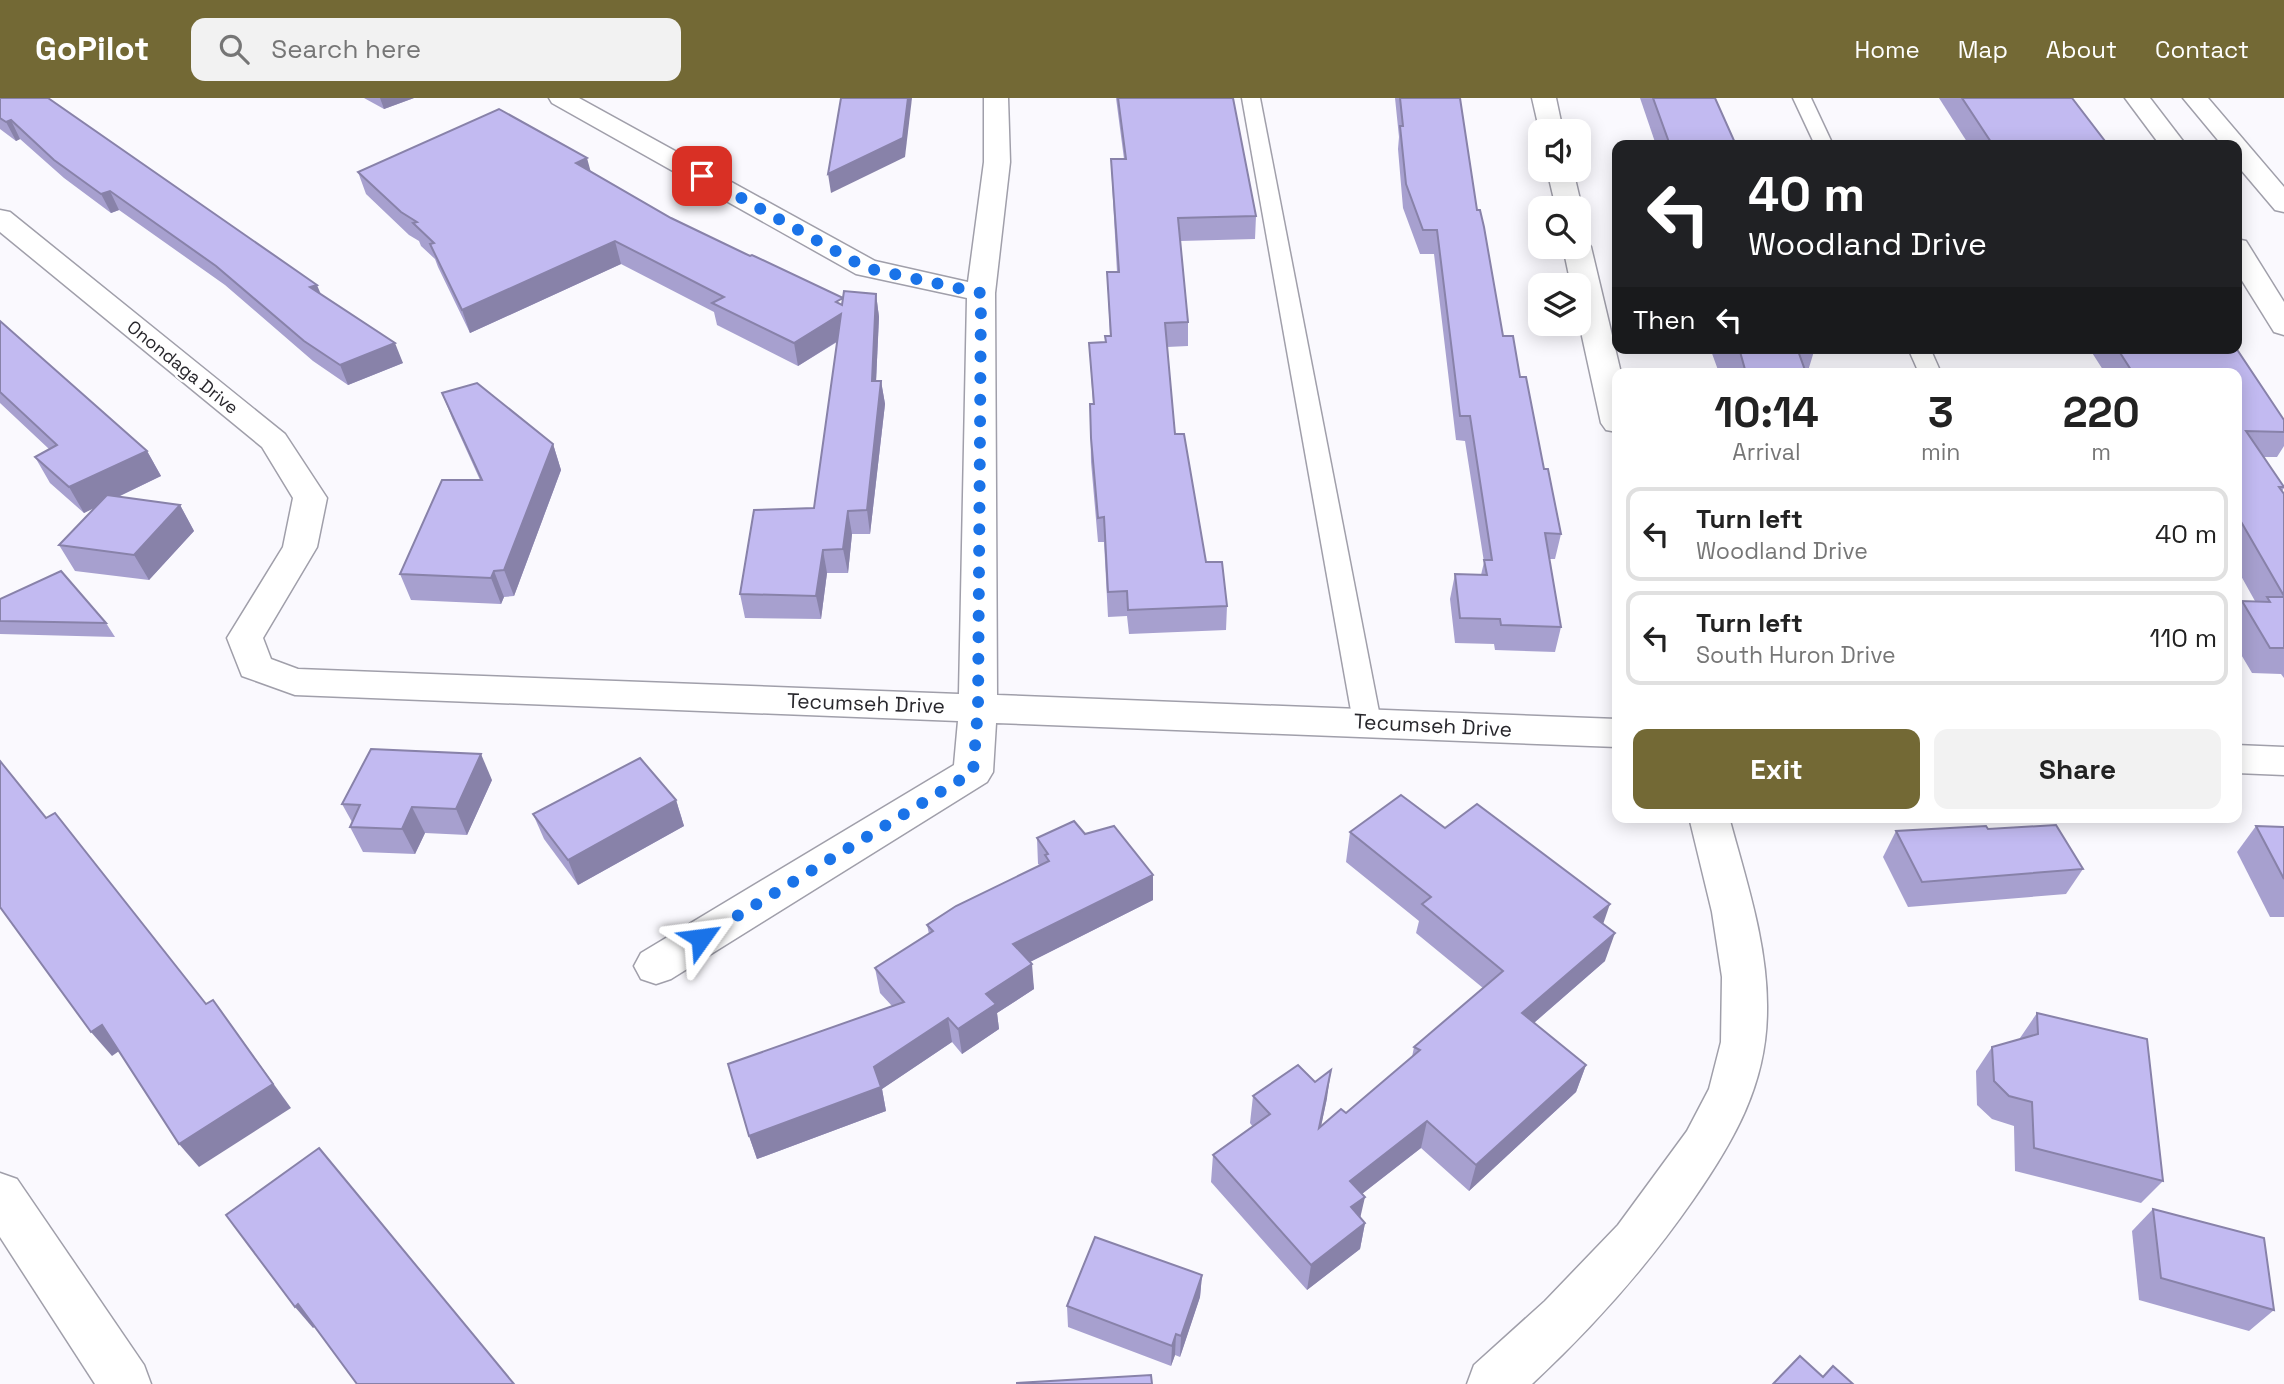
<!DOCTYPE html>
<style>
body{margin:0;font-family:"Space Grotesk",sans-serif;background:#f2f2f2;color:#222;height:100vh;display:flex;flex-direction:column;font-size:26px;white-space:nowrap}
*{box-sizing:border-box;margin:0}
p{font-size:23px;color:#767676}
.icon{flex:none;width:38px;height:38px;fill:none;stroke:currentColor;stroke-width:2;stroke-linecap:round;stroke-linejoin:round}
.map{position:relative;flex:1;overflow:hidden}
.side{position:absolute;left:1612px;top:270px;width:630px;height:455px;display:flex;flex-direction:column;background:#fff;border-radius:14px;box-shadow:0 4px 18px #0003}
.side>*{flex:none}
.hud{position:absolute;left:1612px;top:42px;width:630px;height:214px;border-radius:14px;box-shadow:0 4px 18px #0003;background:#202124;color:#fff;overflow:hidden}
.fabs{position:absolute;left:1528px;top:21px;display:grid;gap:14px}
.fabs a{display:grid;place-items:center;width:63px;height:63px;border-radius:14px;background:#fff;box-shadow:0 4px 18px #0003;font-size:35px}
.pin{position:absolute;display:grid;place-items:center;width:60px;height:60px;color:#fff;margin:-30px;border-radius:14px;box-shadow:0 4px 10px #0006}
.me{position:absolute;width:77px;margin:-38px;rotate:59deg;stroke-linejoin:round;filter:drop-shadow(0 0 5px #0008)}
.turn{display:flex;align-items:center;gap:24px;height:147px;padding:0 21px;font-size:32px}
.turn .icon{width:91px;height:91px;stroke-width:2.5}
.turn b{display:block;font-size:49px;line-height:60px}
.then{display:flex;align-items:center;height:66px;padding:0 21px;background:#0003;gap:14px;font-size:26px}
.eta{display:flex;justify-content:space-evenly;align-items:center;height:119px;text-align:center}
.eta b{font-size:42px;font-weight:700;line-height:49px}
.button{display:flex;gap:14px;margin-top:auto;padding:14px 21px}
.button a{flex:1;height:80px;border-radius:14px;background:#736935;color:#fff;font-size:28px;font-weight:700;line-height:80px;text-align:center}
.button a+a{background:#f2f2f2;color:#222}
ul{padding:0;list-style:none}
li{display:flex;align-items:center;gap:21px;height:94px;margin:0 14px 10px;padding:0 7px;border:4px solid #e0e0e0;border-radius:14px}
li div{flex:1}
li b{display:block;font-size:26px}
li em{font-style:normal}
header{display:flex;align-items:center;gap:42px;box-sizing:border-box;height:98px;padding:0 35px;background:#736935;color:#fff}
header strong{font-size:33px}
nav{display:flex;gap:38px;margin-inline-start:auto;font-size:24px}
.search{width:490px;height:63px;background:#f2f2f2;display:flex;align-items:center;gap:18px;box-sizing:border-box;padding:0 24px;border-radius:14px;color:#767676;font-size:26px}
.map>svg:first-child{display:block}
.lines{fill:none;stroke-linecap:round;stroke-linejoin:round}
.service-casing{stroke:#a09faa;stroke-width:3}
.minor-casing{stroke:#a09faa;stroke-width:3}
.primary-casing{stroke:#a09faa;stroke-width:3}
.service{fill:#fff;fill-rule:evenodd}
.minor{fill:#fff;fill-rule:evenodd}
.primary{fill:#fff;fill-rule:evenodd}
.wall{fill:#a7a0cf;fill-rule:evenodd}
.shaded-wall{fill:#8882a9}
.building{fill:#c2baf1;stroke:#8882a9;stroke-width:2;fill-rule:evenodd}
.route{stroke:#1a73e8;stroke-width:12;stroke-dasharray:0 21.6}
.labels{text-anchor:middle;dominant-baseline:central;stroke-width:5;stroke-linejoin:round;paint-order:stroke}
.far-street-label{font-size:18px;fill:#28272c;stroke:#fff}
.street-label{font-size:21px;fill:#28272c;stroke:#fff}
</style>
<header>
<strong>GoPilot</strong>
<div class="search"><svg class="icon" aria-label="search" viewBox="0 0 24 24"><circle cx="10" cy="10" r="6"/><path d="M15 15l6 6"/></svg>Search here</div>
<nav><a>Home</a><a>Map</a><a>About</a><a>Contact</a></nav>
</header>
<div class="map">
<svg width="2284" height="1286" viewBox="0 0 2284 1286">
<rect width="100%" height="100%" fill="#faf9fe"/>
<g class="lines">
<defs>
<g id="service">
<path d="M 1242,0 L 1260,0 L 1381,624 L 1377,631 L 1367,634 L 1357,631 L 1353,624 Z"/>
<path d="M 1793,0 L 1811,0 L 1833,47 L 1815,47 Z"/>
<path d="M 1908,250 L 1930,250 L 1941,275 L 1919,275 Z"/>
</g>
<g id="minor">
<path d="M 549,0 L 579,0 L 875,163 L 968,184 L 984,64 L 984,0 L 1008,0 L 1010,64 L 995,195 L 997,597 L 1617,621 L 1617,649 L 996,625 L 993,674 L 987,684 L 671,881 L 656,886 L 641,881 L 634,868 L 641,855 L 954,667 L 958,623 L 295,597 L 242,578 L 227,540 L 283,449 L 293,400 L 262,349 L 0,134 L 0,112 L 10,114 L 285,336 L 327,400 L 317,449 L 263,540 L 271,561 L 298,571 L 959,596 L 967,200 L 856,176 L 552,5 Z"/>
<path d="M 1532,0 L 1556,0 L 1563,33 L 1540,35 Z"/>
<path d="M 2125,0 L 2150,0 L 2186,47 L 2160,47 Z"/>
<path d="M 1547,72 L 1573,72 L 1582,110 L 1579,116 L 1578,110 L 1556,110 Z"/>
<path d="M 1578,141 L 1587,143 L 1591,149 L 1621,275 L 1617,275 L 1617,334 L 1606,332 L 1601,325 L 1578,220 L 1578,187 L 1571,187 L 1563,149 L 1578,149 Z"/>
<path d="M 2236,141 L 2246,143 L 2284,204 L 2284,237 L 2274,234 L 2236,173 Z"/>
<path d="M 2236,647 L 2284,649 L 2284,677 L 2236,675 Z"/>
<path d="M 1689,719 L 1729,719 C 1746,782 1768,847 1767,912 C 1767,986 1734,1043 1693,1102 C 1645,1171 1593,1229 1532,1286 L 1467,1286 L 1474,1267 L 1545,1203 L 1618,1127 L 1687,1033 L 1709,991 L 1721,944 L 1722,879 L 1712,814 Z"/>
<path d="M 0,1075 L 17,1081 L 144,1267 L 151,1286 L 95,1286 L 0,1139 Z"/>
</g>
<path id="primary" d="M 2183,0 L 2208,0 L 2284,89 L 2284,114 L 2275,112 L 2236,66 L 2236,47 L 2222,47 Z"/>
</defs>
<use href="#service" class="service-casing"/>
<use href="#minor" class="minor-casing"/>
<use href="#primary" class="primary-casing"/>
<use href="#service" class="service"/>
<use href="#minor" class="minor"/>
<use href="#primary" class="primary"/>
</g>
<g class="wall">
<path d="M 0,0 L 320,196 L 403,265 L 348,287 L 313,263 L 225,187 L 119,112 L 111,115 L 64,80 L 20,41 L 16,43 L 0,31 Z"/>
<path d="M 364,0 L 414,0 L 384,11 Z"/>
<path d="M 1116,0 L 1233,0 L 1256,118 L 1255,141 L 1180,143 L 1188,224 L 1188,248 L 1167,249 L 1175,336 L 1206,464 L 1227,508 L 1226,532 L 1129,536 L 1127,518 L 1108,519 L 1104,444 L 1098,444 L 1091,364 L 1090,306 L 1093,306 L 1089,245 L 1105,244 L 1110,238 L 1107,174 L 1117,174 L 1112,84 L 1111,61 L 1124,61 Z"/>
<path d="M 1395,0 L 1460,0 L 1477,112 L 1503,238 L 1520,279 L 1561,436 L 1555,461 L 1549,461 L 1561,529 L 1555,554 L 1495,552 L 1494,546 L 1455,545 L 1450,501 L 1455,476 L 1481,477 L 1484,464 L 1465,343 L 1456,342 L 1434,156 L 1420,156 L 1403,110 L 1398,51 L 1399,39 Z"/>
<path d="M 1640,0 L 1715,0 L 1736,47 L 1656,47 Z"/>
<path d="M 1939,0 L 2072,0 L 2108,47 L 1969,47 Z"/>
<path d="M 590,73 L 671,120 L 750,158 L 843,200 L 876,196 L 879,219 L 876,283 L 881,283 L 885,306 L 870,436 L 852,436 L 848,475 L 827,475 L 821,521 L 745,520 L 740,496 L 814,410 L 837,244 L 798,268 L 717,227 L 714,214 L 621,166 L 470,235 L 438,169 L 435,161 L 421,148 L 419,143 L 409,137 L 366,96 L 358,74 ZM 843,200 L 842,207 L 836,204 Z"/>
<path d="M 0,223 L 147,353 L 161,378 L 118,399 L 180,407 L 194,433 L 149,482 L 75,473 L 59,447 L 95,409 L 84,415 L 50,385 L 35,359 L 49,351 L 0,305 Z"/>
<path d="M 1710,250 L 1815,250 L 1808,273 L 1805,273 L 1806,275 L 1731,275 L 1730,272 L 1718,272 Z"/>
<path d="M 2089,250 L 2236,250 L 2284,322 L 2284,348 L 2277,359 L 2264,359 L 2284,390 L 2282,393 L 2284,396 L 2284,580 L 2281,576 L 2252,575 L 2236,548 L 2236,510 L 2242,503 L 2255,503 L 2236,469 L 2236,275 L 2105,275 Z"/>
<path d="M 442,295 L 553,346 L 561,372 L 514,498 L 504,499 L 501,506 L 411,502 L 400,476 L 480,382 L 452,320 Z"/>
<path d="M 0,501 L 106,525 L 115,539 L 0,536 Z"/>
<path d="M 492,682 L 467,737 L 425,735 L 415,756 L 363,754 L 350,729 L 352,724 L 342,706 Z"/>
<path d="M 676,702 L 684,728 L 578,787 L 544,741 L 533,716 Z"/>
<path d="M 2256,728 L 2284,729 L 2284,819 L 2270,819 L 2237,754 Z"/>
<path d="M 1445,730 L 1603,826 L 1605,863 L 1534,925 L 1586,967 L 1576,994 L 1469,1093 L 1421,1050 L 1362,1096 L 1360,1120 L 1365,1125 L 1360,1151 L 1307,1192 L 1211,1084 L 1213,1057 L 1253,1029 L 1250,1025 L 1253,998 L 1327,1000 L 1321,1028 L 1346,1015 L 1412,959 L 1414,949 L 1483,890 L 1416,835 L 1419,823 L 1346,764 L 1350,734 Z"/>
<path d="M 1988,731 L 2083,771 L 2066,796 L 1908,809 L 1883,759 L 1896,733 Z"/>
<path d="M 1085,736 L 1153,777 L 1153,802 L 1030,864 L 1034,891 L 997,915 L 999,931 L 962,956 L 952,944 L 882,991 L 886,1013 L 757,1061 L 749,1038 L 892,908 L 880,895 L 875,870 L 929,836 L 927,827 L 1040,767 L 1038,766 L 1037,740 Z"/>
<path d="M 2037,915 L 2163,1083 L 2141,1105 L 2015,1073 L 2014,1028 L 1992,1021 L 1977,1007 L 1976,973 L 1992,949 L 2020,941 L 2020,940 Z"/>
<path d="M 2153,1111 L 2274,1212 L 2249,1233 L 2139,1202 L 2132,1133 Z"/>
<path d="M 1202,1177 L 1200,1199 L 1180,1259 L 1175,1257 L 1171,1268 L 1068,1229 L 1067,1208 Z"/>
</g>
<g class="shaded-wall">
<path d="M 380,0 L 414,0 L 384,11 Z"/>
<path d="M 908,0 L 912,0 L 905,59 L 831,95 L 828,76 Z"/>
<path d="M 11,22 L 20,41 L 16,43 L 6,24 Z"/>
<path d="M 587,60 L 593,82 L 576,65 Z"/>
<path d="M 110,93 L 119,112 L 111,115 L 101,96 Z"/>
<path d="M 615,143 L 621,166 L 470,235 L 462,212 Z"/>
<path d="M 317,187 L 325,206 L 310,189 Z"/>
<path d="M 876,196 L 879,219 L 875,306 L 872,283 Z"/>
<path d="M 841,216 L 844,239 L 798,268 L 794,245 Z"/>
<path d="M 395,245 L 403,265 L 348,287 L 340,267 Z"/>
<path d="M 881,283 L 885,306 L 870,436 L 867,412 Z"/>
<path d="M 553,346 L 561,372 L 514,498 L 504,472 Z"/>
<path d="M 147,353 L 161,378 L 84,415 L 69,389 Z"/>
<path d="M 180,407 L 194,433 L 149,482 L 134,457 Z"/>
<path d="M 848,413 L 852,436 L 848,475 L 843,451 Z"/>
<path d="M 823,452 L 827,475 L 821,521 L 816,498 Z"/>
<path d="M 494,473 L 504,499 L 501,506 L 491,480 Z"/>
<path d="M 481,656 L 492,682 L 467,737 L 456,711 Z"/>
<path d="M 676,702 L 684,728 L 578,787 L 568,762 Z"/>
<path d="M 412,709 L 425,735 L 415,756 L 402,731 Z"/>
<path d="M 1153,777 L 1153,802 L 1016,871 L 1013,846 Z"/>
<path d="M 1610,806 L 1600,835 L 1594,819 Z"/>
<path d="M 1615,835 L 1605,863 L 1513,943 L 1522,915 Z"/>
<path d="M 1032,866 L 1034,891 L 997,915 L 999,931 L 962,956 L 958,931 L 986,896 Z"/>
<path d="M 213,902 L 291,1010 L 199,1069 L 179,1046 Z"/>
<path d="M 948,920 L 952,944 L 882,991 L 886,1013 L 757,1061 L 749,1038 L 874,969 Z"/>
<path d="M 102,927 L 122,951 L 112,958 L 91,934 Z"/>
<path d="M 1586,967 L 1576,994 L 1469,1093 L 1476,1067 Z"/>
<path d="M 1331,972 L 1327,1000 L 1315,1057 L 1319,1030 Z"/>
<path d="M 1427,1023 L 1421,1050 L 1345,1109 L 1350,1083 Z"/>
<path d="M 1365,1099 L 1359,1125 L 1351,1109 Z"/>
<path d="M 1365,1125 L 1360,1151 L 1307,1192 L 1311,1167 Z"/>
<path d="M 1202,1177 L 1200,1199 L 1180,1259 L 1181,1238 Z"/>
<path d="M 298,1206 L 316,1228 L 313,1230 L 295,1209 Z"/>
<path d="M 1176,1236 L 1175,1257 L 1171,1268 L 1172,1248 Z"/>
</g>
<g class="building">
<path d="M 0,0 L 48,0 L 317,187 L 310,189 L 395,245 L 340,267 L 304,243 L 216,168 L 110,93 L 101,96 L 54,62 L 11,22 L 6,24 L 0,20 Z"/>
<path d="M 841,0 L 908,0 L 903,40 L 828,76 Z"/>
<path d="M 1118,0 L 1233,0 L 1256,118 L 1178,120 L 1188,224 L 1165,225 L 1175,336 L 1184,336 L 1206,464 L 1222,464 L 1227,508 L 1128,512 L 1127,493 L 1108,494 L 1104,419 L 1098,420 L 1091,340 L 1090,306 L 1094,306 L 1089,245 L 1106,244 L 1105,238 L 1111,238 L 1107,174 L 1119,174 L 1111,61 L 1126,61 Z"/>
<path d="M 1400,0 L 1460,0 L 1477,112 L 1480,112 L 1484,129 L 1503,238 L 1513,238 L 1520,279 L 1526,279 L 1544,371 L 1548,371 L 1561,436 L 1545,435 L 1561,529 L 1501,527 L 1500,521 L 1460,520 L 1455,476 L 1487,477 L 1484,462 L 1492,462 L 1470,318 L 1460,318 L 1437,132 L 1423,132 L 1406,86 L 1400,28 L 1403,28 Z"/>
<path d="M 1653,0 L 1715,0 L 1736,47 L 1670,47 Z"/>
<path d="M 1962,0 L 2072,0 L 2108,47 L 1993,47 Z"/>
<path d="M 499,11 L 587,60 L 576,65 L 671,120 L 750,158 L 752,157 L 843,200 L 844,193 L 876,196 L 872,283 L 881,283 L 867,412 L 848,413 L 843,451 L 823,452 L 816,498 L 740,496 L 754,412 L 814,410 L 841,216 L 794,245 L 712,205 L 724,199 L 615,143 L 462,212 L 430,146 L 434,145 L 413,125 L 417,124 L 401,114 L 358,74 ZM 843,200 L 842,207 L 836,204 Z"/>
<path d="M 0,223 L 147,353 L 69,389 L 35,359 L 57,347 L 0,294 Z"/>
<path d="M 1739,250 L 1797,250 L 1806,275 L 1746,275 Z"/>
<path d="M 2117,250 L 2236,250 L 2284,322 L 2284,334 L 2246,333 L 2284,389 L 2279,389 L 2284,396 L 2284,498 L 2236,415 L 2236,275 L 2133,275 Z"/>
<path d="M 477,285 L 553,346 L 504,472 L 494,473 L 491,480 L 400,476 L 442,382 L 482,382 L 442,295 Z"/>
<path d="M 107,397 L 180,407 L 134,457 L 59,447 Z"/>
<path d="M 61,473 L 106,525 L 0,523 L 0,501 Z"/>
<path d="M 2267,499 L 2284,499 L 2284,550 L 2270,550 L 2242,503 L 2270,504 Z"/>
<path d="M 371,651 L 481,656 L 456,711 L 412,709 L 402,731 L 350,729 L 360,707 L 342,706 Z"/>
<path d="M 640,660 L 676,702 L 568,762 L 533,716 Z"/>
<path d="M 0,663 L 46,720 L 55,715 L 206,906 L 213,902 L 273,986 L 179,1046 L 102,927 L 91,934 L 0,809 Z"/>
<path d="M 1401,697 L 1445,730 L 1477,706 L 1610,806 L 1594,819 L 1615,835 L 1522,915 L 1586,967 L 1476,1067 L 1427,1023 L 1350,1083 L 1365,1099 L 1351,1109 L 1365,1125 L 1311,1167 L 1213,1057 L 1270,1016 L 1253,998 L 1298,967 L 1315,984 L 1331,972 L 1319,1030 L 1341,1011 L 1346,1015 L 1420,952 L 1414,949 L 1503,873 L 1422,806 L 1431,799 L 1350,734 Z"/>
<path d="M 1074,723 L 1085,736 L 1114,728 L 1153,777 L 1013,846 L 1032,866 L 986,896 L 996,906 L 958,931 L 948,920 L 874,969 L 881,989 L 749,1038 L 728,966 L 904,904 L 875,870 L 933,833 L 927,827 L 956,808 L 1049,763 L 1045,757 L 1048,756 L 1037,740 Z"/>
<path d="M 2056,727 L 2083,771 L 1922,784 L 1896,733 L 1986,728 L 1988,731 Z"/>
<path d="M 2256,728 L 2284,729 L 2284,781 Z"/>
<path d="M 2037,915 L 2147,941 L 2163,1083 L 2034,1050 L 2032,1004 L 2009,998 L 1994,983 L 1992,949 L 2038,936 Z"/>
<path d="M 319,1050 L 514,1286 L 357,1286 L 298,1206 L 295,1209 L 226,1117 Z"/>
<path d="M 2153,1111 L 2264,1140 L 2274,1212 L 2161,1180 Z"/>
<path d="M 1095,1139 L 1202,1177 L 1181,1238 L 1176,1236 L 1172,1248 L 1067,1208 Z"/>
<path d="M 1800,1258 L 1823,1279 L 1833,1268 L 1853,1286 L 1773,1286 Z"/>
<path d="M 1151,1277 L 1152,1286 L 1017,1286 L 1017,1285 Z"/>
</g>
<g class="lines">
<path class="route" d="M 701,840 L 973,674 L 978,610 L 981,195 L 866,170 L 702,78"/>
</g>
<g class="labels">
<g class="far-street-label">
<text transform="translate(183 269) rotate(39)">Onondaga Drive</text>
</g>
<g class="street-label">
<text transform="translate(866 605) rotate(2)">Tecumseh Drive</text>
<text transform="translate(1433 627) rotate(3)">Tecumseh Drive</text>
</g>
</g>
</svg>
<div class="fabs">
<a><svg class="icon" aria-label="sound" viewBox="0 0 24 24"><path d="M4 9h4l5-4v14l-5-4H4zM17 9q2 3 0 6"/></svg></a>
<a><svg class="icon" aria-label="search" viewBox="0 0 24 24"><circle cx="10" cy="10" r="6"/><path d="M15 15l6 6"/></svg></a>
<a><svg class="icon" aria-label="layers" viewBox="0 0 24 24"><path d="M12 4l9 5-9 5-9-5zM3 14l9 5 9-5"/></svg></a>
</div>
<div class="pin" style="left:702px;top:78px;background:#d93025"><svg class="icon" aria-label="arrive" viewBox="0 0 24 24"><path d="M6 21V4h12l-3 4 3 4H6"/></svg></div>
<svg class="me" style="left:701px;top:840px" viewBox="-20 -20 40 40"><path d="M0-17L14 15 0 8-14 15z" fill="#1a73e8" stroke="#fff" stroke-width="4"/></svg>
<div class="hud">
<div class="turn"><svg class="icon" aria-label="left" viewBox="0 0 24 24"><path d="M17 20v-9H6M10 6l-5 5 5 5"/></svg><div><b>40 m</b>Woodland Drive</div></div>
<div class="then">Then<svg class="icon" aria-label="left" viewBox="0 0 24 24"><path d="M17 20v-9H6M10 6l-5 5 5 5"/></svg></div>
</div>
<section class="side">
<div class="eta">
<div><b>10:14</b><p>Arrival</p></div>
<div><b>3</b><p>min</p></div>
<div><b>220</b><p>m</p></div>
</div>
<ul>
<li><svg class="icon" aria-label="left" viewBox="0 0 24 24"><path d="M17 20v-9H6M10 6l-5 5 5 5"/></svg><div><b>Turn left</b><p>Woodland Drive</p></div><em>40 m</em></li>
<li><svg class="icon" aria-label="left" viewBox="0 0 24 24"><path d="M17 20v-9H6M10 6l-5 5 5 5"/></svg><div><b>Turn left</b><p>South Huron Drive</p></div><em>110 m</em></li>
</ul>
<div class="button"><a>Exit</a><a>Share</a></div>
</section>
</div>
